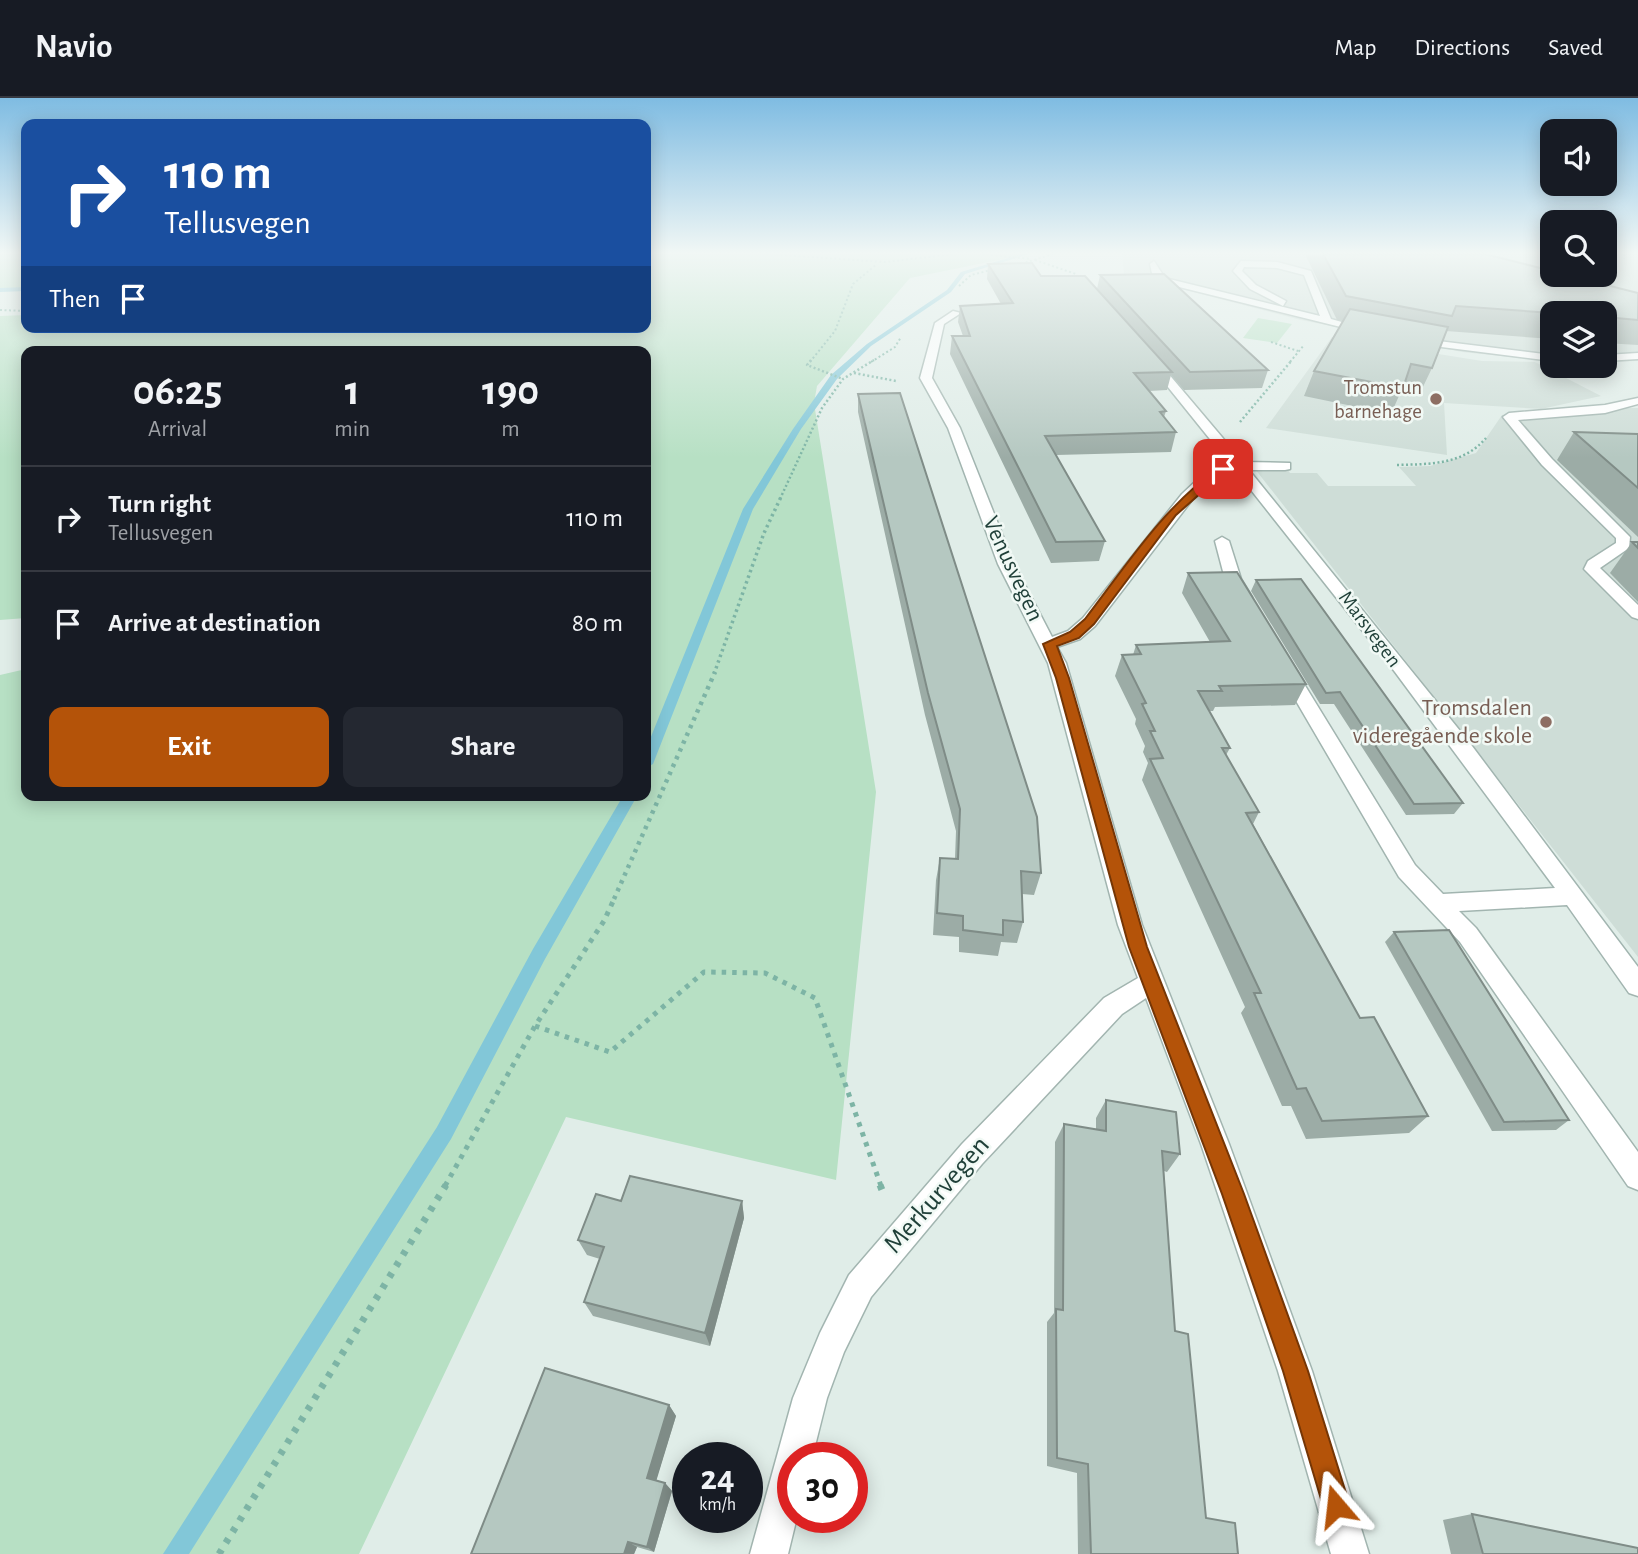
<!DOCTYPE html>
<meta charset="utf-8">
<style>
body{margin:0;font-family:"Alegreya Sans",sans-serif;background:#242831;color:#f1f3f6;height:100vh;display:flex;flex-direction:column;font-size:26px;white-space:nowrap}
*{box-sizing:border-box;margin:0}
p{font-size:23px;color:#9ea1a6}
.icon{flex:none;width:38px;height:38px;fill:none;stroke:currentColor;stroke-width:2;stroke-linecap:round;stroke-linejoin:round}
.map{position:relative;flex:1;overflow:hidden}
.sheet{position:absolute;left:21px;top:248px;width:630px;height:455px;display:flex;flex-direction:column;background:#171b24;border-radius:14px;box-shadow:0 4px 18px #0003}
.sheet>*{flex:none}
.banner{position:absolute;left:21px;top:21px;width:630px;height:214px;border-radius:14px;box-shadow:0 4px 18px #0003;background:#1a4fa0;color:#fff;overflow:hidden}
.fabs{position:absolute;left:1540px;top:21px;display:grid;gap:14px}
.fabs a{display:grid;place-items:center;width:77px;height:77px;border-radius:14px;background:#171b24;box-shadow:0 4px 18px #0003;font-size:35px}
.speed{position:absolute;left:672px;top:1344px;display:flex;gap:14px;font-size:35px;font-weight:700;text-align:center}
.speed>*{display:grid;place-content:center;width:91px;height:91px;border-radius:50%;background:#171b24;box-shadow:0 4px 18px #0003;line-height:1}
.speed small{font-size:18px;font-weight:400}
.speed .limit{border:10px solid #d22;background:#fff;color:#111}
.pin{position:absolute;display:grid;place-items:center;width:60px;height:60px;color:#fff;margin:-30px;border-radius:14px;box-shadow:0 4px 10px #0006}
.me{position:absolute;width:77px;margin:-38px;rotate:343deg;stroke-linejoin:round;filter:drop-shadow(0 0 5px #0008)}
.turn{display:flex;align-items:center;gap:24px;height:147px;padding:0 28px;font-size:32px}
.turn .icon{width:91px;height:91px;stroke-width:2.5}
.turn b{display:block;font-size:49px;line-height:60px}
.then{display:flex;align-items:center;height:66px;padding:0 28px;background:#0003;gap:14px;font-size:26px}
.eta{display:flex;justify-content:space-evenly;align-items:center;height:119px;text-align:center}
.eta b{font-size:42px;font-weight:700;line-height:49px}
.action{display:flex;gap:14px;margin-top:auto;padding:14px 28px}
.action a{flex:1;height:80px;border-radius:14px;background:#b45309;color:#fff;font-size:28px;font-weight:700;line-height:80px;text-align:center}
.action a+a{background:#242831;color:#f1f3f6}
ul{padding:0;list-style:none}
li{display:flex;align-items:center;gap:21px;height:105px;padding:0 28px;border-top:2px solid #363941}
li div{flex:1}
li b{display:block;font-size:26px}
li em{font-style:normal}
header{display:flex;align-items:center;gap:42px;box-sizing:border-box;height:98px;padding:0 35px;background:#171b24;border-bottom:2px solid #363941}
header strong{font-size:33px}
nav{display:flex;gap:38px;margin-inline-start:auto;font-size:24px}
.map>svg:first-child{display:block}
.built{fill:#ceddd7}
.green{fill:#b7e0c4}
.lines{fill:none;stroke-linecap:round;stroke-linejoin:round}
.stream{fill:#82c7d8;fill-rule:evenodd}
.minor-casing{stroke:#a2b5b0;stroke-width:3}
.path-far5{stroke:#7db4a5;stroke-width:2;stroke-dasharray:2 2.5;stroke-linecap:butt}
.path-far4{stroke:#7db4a5;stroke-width:2.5;stroke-dasharray:2 2.5;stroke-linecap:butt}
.path-far3{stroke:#7db4a5;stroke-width:3.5;stroke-dasharray:2.5 3.5;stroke-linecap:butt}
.path-far2{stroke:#7db4a5;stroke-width:4.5;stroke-dasharray:3.5 5;stroke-linecap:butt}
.path-far1{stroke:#7db4a5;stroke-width:5;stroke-dasharray:4.5 6;stroke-linecap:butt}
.path{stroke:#7db4a5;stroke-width:7;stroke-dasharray:5 8;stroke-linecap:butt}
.minor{fill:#fff;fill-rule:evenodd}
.wall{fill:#9caca6}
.shaded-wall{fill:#7f8c87}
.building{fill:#b5c8c1;stroke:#7f8c87;stroke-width:2}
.route{fill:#b45309;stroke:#753606;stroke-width:2}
.education-dot{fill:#8d6e63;stroke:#f1f9f5;stroke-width:2.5}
.labels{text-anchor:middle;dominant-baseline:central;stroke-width:5;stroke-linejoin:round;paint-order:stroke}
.far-education-label{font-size:21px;fill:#785e54;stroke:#f1f9f5;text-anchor:end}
.far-street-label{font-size:21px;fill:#1f3f38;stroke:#f1f9f5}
.street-label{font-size:24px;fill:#1f3f38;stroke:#f1f9f5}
.education-label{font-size:24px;fill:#785e54;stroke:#f1f9f5;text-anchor:end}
.near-street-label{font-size:28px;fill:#1f3f38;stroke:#f1f9f5}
</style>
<header>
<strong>Navio</strong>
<nav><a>Map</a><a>Directions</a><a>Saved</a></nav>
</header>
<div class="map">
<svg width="1638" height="1456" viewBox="0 0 1638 1456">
<rect width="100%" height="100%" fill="#e0ede8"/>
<g class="built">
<path d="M 1122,156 L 1552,156 L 1552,177 L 1605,177 L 1605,156 L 1638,156 L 1638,263 L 1605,264 L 1605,215 L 1552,215 L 1552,263 L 1462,254 L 1301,222 L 1124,176 Z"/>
<path d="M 1332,239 L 1482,263 L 1535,264 L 1601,298 L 1541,311 L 1444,305 L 1447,357 L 1266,330 Z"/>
<path d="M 1612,310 L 1638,310 L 1638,859 L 1255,371 L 1284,367 L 1290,375 L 1317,375 L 1328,388 L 1416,388 L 1399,369 L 1430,368 L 1476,355 L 1502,317 Z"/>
</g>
<g class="green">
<path d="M 0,156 L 26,156 L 26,192 L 0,193 Z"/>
<path d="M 646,156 L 1028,156 L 910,180 L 817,288 L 814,305 L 876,694 L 836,1082 L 566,1019 L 359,1456 L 0,1456 L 0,577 L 26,571 L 26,698 L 646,698 L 646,254 L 26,254 L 26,520 L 0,522 L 0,218 L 26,217 L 26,229 L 646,229 Z"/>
<path d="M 1258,220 L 1292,226 L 1277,245 L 1243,240 Z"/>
</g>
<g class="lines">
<g class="stream">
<path d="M 1021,156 L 1029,156 L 965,176 L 951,194 L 871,248 L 837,281 L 801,331 L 753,411 L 653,666 L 646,670 L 646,651 L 743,411 L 793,331 L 831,277 L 867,246 L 947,192 L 961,174 Z"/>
<path d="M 26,189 L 26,193 L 0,194 L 0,190 Z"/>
<path d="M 623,698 L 637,698 L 545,861 L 451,1041 L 189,1456 L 163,1456 L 437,1029 L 533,851 Z"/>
</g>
<defs>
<g id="minor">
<path d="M 1154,163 L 1165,180 L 1320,218 L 1304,177 L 1277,170 L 1244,169 L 1242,173 L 1256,187 L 1286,203 L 1283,208 L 1250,191 L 1233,173 L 1241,163 L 1277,164 L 1311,173 L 1331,221 L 1374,233 L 1369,236 L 1159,184 L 1153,180 L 1150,166 Z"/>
<path d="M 953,213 L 961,215 L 944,226 L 932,280 L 960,330 L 1014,466 L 1052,539 L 1068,533 L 1083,520 L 1182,396 L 1199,380 L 1230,366 L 1147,263 L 1156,261 L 1243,364 L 1290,365 L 1290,371 L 1285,372 L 1249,372 L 1469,644 L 1638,869 L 1638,898 L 1629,895 L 1567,807 L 1459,813 L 1476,830 L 1638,1054 L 1638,1092 L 1628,1088 L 1460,844 L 1399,779 L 1278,572 L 1281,568 L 1293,568 L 1415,767 L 1443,796 L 1555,790 L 1395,574 L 1236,373 L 1209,386 L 1192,402 L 1095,528 L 1080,541 L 1057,549 L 1066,565 L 1142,827 L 1229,1046 L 1312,1273 L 1369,1456 L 1331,1456 L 1278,1273 L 1201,1046 L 1146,900 L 1122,916 L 982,1066 L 871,1199 L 844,1254 L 827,1300 L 812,1360 L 793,1360 L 793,1419 L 797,1419 L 788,1456 L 750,1456 L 793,1300 L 820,1235 L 849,1177 L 962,1046 L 1072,933 L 1104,900 L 1138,880 L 1118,827 L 1048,565 L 998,466 L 948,330 L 920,280 L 935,225 Z"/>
<path d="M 1414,240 L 1552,257 L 1552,263 L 1410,245 L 1410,241 Z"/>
<path d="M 1638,255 L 1638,261 L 1605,263 L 1605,257 Z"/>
<path d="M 1638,300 L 1638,306 L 1605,315 L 1518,322 L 1552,361 L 1630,439 L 1629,450 L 1600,470 L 1638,507 L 1638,521 L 1632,519 L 1584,471 L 1588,463 L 1616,445 L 1616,440 L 1542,367 L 1503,319 L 1509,315 L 1605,307 Z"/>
<path d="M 1222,439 L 1229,443 L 1241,481 L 1252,499 L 1250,502 L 1238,502 L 1225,481 L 1215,443 Z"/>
</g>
</defs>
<use href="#minor" class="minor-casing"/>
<g class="path-far5">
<path d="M 767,156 L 885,164 L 955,156"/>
<path d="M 982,156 L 1031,161"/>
<path d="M 1624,156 L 1624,161"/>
<path d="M 1035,162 L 1076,176 L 1081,182"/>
<path d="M 1017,167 L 1053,156"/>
<path d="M 959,188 L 971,177 L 991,172"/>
<path d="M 0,212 L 26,213"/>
<path d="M 1271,244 L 1298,253"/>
<path d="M 810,264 L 835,233 L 853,186 L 877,166"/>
<path d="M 871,264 L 895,249 L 901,239"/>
<path d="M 1290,264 L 1304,247"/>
</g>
<g class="path-far4">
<path d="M 811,262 L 807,267 L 843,281"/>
<path d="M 854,275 L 896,283"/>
<path d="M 1240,324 L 1292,262"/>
<path d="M 1397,367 C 1430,366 1463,367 1486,340"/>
<path d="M 780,401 L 822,310 L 843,281 L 874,262"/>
</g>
<path class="path-far3" d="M 714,576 L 764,435 L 781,399"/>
<path class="path-far2" d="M 614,801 L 715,574"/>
<g class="path-far1">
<path d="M 535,928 L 610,954 L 704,874 L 765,875 L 815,900 L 881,1088"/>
<path d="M 445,1088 L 535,928 L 604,823 L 615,799"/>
</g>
<g class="path">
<path d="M 880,1087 L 884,1097"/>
<path d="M 219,1456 L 446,1087"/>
</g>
<use href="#minor" class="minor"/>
</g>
<g class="wall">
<path d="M 1307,156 L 1485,156 L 1638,222 L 1638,247 L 1605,245 L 1605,215 L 1552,215 L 1552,241 L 1446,233 L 1432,270 L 1420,295 L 1402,291 L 1391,316 L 1304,298 L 1314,273 L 1343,223 L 1337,222 L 1306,158 Z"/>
<path d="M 988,166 L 1097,191 L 1100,177 L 1268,272 L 1262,290 L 1184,292 L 1171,277 L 1167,292 L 1149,293 L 1166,313 L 1164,319 L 1176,334 L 1171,354 L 1056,357 L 1105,443 L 1099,463 L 1051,465 L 950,256 L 952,238 L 963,238 L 958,224 L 960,208 L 1001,206 L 987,181 Z"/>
<path d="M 858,296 L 1041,775 L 1034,797 L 1022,796 L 1023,824 L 1017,845 L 1001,844 L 998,858 L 959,854 L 959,839 L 933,837 L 936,782 L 940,760 L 955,761 L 956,733 L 925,617 L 858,314 Z"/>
<path d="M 1574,334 L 1638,336 L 1638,439 L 1557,362 Z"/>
<path d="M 1632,444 L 1638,444 L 1638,504 L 1610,475 Z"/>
<path d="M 1188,475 L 1306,586 L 1295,607 L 1215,609 L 1213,613 L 1209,613 L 1230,650 L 1226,657 L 1259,714 L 1253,726 L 1360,920 L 1428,1018 L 1409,1035 L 1306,1041 L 1291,1008 L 1282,1008 L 1241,915 L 1245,909 L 1142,682 L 1148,665 L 1143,654 L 1145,648 L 1135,626 L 1136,621 L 1115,578 L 1122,557 L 1133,557 L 1136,547 L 1210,544 L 1182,495 Z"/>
<path d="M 1256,482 L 1463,705 L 1454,716 L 1406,717 L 1334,606 L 1320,606 L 1251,493 Z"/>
<path d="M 1394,834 L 1569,1022 L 1556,1032 L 1492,1033 L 1385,844 Z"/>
<path d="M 1106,1002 L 1180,1056 L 1167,1074 L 1164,1073 L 1175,1233 L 1206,1420 L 1238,1456 L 1078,1456 L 1077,1375 L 1047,1368 L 1047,1224 L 1054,1215 L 1055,1044 L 1064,1026 L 1096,1032 L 1096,1020 Z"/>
<path d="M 621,1103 L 742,1103 L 744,1120 L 710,1248 L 593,1218 L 584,1204 L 600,1161 L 587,1157 L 578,1142 Z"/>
<path d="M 669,1307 L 676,1318 L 656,1382 L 665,1385 L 672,1393 L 654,1454 L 637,1449 L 634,1456 L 471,1456 Z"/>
<path d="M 1472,1416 L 1638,1456 L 1451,1456 L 1443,1422 Z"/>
</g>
<g class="shaded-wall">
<path d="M 742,1103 L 744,1120 L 710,1248 L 705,1235 Z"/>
<path d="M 669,1307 L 676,1318 L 655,1387 L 647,1380 Z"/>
<path d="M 665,1385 L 672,1393 L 654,1454 L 647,1449 Z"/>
<path d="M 628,1444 L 637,1449 L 634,1456 L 624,1456 Z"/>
</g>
<g class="building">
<path d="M 1323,156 L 1485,156 L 1552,173 L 1552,177 L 1567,177 L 1638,195 L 1638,222 L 1605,219 L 1605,215 L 1552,215 L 1456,208 L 1452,218 L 1346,198 Z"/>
<path d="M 1032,165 L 1041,178 L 1085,178 L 1172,274 L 1134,275 L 1166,313 L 1160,314 L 1176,334 L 1045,338 L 1105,443 L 1056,444 L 952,238 L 970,238 L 960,208 L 1013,205 L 988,166 Z"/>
<path d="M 1164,176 L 1268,272 L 1190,274 L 1100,177 Z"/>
<path d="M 1350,211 L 1448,229 L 1432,270 L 1411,266 L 1403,290 L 1314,273 Z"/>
<path d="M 900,295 L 1037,719 L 1041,775 L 1021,773 L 1023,824 L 1003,822 L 1003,837 L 963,832 L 963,818 L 937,815 L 940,760 L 958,761 L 960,711 L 928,595 L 858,296 Z"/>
<path d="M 1574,334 L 1638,336 L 1638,390 Z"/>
<path d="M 1632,444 L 1638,444 L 1638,450 Z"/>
<path d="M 1237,474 L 1306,586 L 1219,588 L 1222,593 L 1198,593 L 1230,650 L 1222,650 L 1259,714 L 1246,715 L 1360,920 L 1374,919 L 1428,1018 L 1322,1023 L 1306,990 L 1297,991 L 1254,895 L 1261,895 L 1150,661 L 1163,660 L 1150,633 L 1155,633 L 1142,606 L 1146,605 L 1122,557 L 1141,556 L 1136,547 L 1230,543 L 1188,475 Z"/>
<path d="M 1301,481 L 1463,705 L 1414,706 L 1340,594 L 1326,595 L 1256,482 Z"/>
<path d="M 1449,832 L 1569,1022 L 1504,1024 L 1394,834 Z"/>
<path d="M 1106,1002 L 1176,1014 L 1180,1056 L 1162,1053 L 1175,1233 L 1188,1236 L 1206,1420 L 1235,1425 L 1238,1456 L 1091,1456 L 1088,1366 L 1057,1360 L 1056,1211 L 1063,1212 L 1064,1026 L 1106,1033 Z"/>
<path d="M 630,1078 L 742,1103 L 705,1235 L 584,1204 L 604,1149 L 578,1142 L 596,1096 L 621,1103 Z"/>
<path d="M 545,1270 L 669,1307 L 647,1380 L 665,1385 L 647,1449 L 628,1444 L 624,1456 L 471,1456 Z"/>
<path d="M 1472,1416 L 1638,1450 L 1638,1456 L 1483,1456 Z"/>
</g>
<linearGradient id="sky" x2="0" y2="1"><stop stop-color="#7fbce2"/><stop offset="0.43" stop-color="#f1f7f5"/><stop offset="1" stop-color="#f1f7f5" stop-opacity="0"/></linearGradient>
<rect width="1638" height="360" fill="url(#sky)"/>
<path class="route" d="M 1220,369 L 1228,371 L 1176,417 L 1094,526 L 1079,540 L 1057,548 L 1069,580 L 1147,849 L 1244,1096 L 1308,1273 L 1350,1408 L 1346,1417 L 1336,1421 L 1327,1417 L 1323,1408 L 1283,1273 L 1222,1096 L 1129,849 L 1056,580 L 1043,546 L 1070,534 L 1085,521 C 1126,468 1164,408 1220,369 Z"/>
<g class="education-dot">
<circle cx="1436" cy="301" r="7"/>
<circle cx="1546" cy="624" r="7"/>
</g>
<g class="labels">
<g class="far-education-label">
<text x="1422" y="289">Tromstun<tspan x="1422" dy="24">barnehage</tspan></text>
</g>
<g class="far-street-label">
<text transform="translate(1370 531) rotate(53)">Marsvegen</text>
</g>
<g class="street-label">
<text transform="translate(1013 471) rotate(65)">Venusvegen</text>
</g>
<g class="education-label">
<text x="1532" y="610">Tromsdalen<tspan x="1532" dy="28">videregående skole</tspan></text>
</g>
<g class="near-street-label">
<text transform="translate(937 1097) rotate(-49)">Merkurvegen</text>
</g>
</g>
</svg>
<div class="fabs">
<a><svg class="icon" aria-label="sound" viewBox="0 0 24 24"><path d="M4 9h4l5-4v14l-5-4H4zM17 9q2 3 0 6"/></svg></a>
<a><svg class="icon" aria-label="search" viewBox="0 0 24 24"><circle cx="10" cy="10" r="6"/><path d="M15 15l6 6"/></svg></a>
<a><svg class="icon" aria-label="layers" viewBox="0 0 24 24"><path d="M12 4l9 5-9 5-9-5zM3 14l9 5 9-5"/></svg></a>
</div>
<div class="speed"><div>24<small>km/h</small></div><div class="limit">30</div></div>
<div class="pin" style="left:1223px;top:371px;background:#d93025"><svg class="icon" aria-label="arrive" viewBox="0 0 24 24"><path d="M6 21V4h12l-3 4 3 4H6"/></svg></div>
<svg class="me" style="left:1336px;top:1408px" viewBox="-20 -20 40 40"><path d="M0-17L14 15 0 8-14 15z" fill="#b45309" stroke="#fff" stroke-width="4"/></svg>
<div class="banner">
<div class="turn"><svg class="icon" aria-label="right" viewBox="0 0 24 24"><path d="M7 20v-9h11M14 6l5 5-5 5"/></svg><div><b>110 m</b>Tellusvegen</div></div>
<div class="then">Then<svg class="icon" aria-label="arrive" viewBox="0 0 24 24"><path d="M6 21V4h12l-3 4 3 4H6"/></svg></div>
</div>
<section class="sheet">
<div class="eta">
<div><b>06:25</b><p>Arrival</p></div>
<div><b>1</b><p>min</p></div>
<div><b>190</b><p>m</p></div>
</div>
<ul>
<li><svg class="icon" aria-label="right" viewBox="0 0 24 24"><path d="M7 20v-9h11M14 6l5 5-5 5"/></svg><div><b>Turn right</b><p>Tellusvegen</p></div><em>110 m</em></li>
<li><svg class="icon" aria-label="arrive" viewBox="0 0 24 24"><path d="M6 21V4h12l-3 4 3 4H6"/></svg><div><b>Arrive at destination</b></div><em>80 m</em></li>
</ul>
<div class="action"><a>Exit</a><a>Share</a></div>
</section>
</div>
